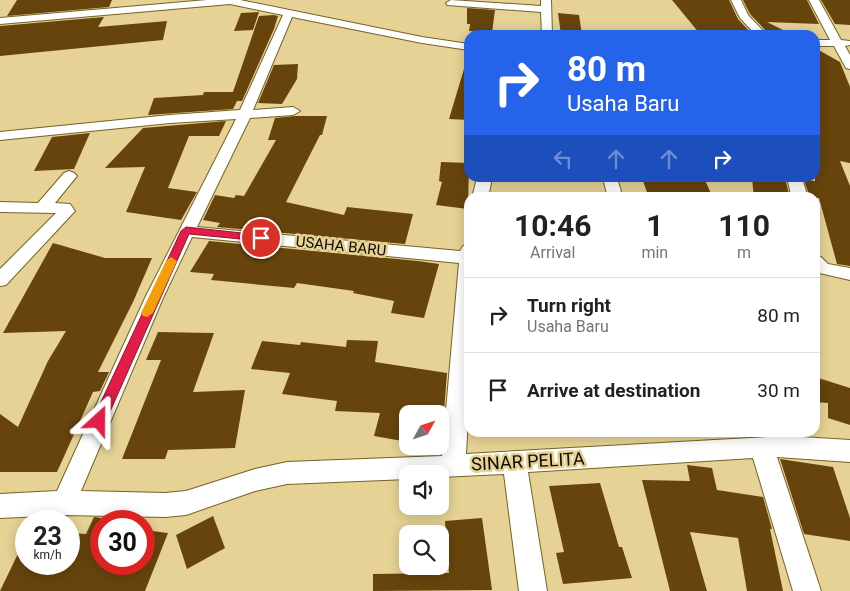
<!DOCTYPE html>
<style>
body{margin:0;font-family:Roboto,sans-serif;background:#f6f6f6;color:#222;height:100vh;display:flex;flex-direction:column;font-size:19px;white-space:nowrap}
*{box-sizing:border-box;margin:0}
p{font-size:16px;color:#767676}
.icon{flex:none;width:28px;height:28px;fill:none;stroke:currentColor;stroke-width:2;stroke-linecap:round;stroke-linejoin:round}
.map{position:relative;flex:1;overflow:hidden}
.details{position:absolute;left:464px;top:192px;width:356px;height:245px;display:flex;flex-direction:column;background:#fff;border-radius:15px;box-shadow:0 2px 12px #0003}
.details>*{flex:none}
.hud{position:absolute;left:464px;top:30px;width:356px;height:152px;border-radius:15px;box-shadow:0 2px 12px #0003;background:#2563eb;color:#fff;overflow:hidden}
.needle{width:32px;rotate:50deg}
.buttons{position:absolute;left:399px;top:405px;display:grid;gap:10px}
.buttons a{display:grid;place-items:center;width:50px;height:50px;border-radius:10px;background:#fff;box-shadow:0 2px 12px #0003;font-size:25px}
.speed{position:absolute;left:15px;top:510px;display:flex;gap:10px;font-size:25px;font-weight:700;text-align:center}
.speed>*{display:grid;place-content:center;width:65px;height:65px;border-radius:50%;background:#fff;box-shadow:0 2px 12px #0003;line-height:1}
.speed small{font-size:12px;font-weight:400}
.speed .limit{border:8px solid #d22;background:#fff;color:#111}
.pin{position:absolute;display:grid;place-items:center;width:42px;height:42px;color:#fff;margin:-21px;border:2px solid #fff;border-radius:50%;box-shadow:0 1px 5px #0007}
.me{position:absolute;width:55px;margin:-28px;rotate:24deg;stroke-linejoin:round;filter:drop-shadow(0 0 4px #0008)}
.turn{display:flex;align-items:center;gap:18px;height:105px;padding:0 20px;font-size:22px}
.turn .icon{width:65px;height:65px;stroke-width:2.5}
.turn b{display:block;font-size:35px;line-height:42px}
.lanes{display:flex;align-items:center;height:48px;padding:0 20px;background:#0003;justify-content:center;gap:25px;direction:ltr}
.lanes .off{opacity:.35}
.eta{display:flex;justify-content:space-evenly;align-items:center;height:85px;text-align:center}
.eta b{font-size:30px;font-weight:700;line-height:35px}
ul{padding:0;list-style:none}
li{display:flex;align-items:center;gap:15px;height:75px;padding:0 20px;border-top:1px solid #e0e0e0}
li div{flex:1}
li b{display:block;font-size:19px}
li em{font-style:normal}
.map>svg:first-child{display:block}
.building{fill:#67440c}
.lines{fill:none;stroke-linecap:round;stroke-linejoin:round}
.street-casing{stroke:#746326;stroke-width:2}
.street{fill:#fff;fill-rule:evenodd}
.route{fill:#e11d48;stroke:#92132f}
.slow{fill:#f59e0b}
.labels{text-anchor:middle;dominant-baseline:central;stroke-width:5;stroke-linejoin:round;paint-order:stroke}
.street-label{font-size:15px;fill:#130c00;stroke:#e5d294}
.near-street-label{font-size:18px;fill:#130c00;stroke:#e5d294}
</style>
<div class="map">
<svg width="850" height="591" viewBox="0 0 850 591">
<rect width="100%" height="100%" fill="#e5d294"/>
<g class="building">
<path d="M 17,0 L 112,0 L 109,7 L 7,16 Z"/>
<path d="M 672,0 L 729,0 L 738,19 L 751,33 L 700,34 Z"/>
<path d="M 743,0 L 807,0 L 819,24 L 767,22 L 785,31 L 767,32 L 750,14 Z"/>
<path d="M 821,0 L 850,0 L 850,25 L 835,24 Z"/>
<path d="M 467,8 L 495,10 L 492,33 L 469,31 L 470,24 L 467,24 Z"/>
<path d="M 259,12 L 253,30 L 234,31 L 241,13 Z"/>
<path d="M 558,13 L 579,15 L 582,35 L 561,35 Z"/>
<path d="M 274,15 L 278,16 L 274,29 L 242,101 L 237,101 L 233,109 L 148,115 L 154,98 L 203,95 L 204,92 L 233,92 L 259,16 Z"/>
<path d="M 104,17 L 98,27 L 167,21 L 163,40 L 0,56 L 0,26 Z"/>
<path d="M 815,48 L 840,62 L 850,87 L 850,163 L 840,161 L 850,186 L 850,266 L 837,264 L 819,198 L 810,198 L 804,180 L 815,181 Z"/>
<path d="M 298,64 L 297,79 L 282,104 L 258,103 L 274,65 Z"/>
<path d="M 464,69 L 469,70 L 469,120 L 449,119 Z"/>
<path d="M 295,116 L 327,116 L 322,135 L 320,135 L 286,202 L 344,215 L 347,207 L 413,214 L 405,244 L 217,227 L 220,223 L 203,220 L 215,195 L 234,198 L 236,195 L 244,196 L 276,140 L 268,140 L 275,118 Z"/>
<path d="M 226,121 L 219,136 L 189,136 L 168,188 L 197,192 L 181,220 L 126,212 L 145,167 L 105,168 L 143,128 Z"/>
<path d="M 90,133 L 74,169 L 34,171 L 52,137 Z"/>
<path d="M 441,162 L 469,163 L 468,209 L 436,205 L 442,182 L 439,181 Z"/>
<path d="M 642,178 L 704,178 L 713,198 L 649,198 Z"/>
<path d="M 752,178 L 785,178 L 790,198 L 754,198 Z"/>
<path d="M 209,241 L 418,261 L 439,264 L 424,318 L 391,313 L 394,301 L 353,293 L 354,291 L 297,283 L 294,288 L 211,280 L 214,274 L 190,272 Z"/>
<path d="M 53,243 L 105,258 L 152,258 L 133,302 L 98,372 L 109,372 L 100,391 L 93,392 L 57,472 L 0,472 L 0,414 L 18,427 L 48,361 L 66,331 L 3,333 Z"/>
<path d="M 158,332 L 214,333 L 193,392 L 245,390 L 235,448 L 168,450 L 165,459 L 122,459 L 161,360 L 146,360 Z"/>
<path d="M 347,340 L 378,341 L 375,362 L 447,373 L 442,437 L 440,437 L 440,414 L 408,414 L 408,442 L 374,436 L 380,413 L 335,411 L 337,401 L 282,394 L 290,373 L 251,369 L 262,341 L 300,345 L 301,342 L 346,347 Z"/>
<path d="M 815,377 L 850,388 L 850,425 L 828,418 L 828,403 L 815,402 Z"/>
<path d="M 780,459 L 833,467 L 850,518 L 850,541 L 804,534 Z"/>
<path d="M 687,465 L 712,468 L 717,490 L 763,497 L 772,529 L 770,529 L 783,591 L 747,591 L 738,538 L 690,532 L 707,591 L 670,591 L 642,480 L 690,481 Z"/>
<path d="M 600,483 L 619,547 L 622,547 L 632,578 L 563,584 L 556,553 L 564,552 L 549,486 Z"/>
<path d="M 213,516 L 225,548 L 187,569 L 176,535 Z"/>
<path d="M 94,517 L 101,518 L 101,564 L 144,564 L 144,530 L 168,533 L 145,591 L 0,591 L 26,537 L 26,564 L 69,564 L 69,533 L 86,534 Z"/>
<path d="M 482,518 L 492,590 L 373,591 L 373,574 L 449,573 L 445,521 Z"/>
</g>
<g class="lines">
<defs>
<g id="street">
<path d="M 207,0 L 240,0 L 422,37 L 469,44 L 469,50 L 422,43 L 292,17 L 253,110 L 293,107 L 300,111 L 293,115 L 250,118 L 197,227 L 460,251 L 463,246 L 469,244 L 469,401 L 466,454 L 784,436 L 850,440 L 850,462 L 777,457 L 821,591 L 793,591 L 753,458 L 528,472 L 547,591 L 519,591 L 504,474 L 440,477 L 440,474 L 408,474 L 408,479 L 287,484 L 255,491 L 186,515 L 165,517 L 64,515 L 0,518 L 0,494 L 57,491 L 145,298 L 236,119 L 170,123 L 0,140 L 0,132 L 170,115 L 240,110 L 283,15 L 230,4 L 0,24 L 0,18 ZM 192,237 L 459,263 L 442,456 L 287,462 L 255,469 L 186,491 L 165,493 L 81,491 L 163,298 Z"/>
<path d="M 451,0 L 541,6 L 541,0 L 551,0 L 552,35 L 542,35 L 541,12 L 447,5 L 446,3 Z"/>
<path d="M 731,0 L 741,0 L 748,15 L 767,35 L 756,35 L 740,18 Z"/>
<path d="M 809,0 L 819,0 L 841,40 L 850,41 L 850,45 L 845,46 L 850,55 L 850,69 L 846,68 L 834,46 L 815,46 L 815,40 L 830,40 Z"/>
<path d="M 69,171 L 74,173 L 77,176 L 55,203 L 70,204 L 75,211 L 6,285 L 0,286 L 0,269 L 56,213 L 0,212 L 0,202 L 38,203 L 64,173 Z"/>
<path d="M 477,178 L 492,178 L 488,198 L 472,198 Z"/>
<path d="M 603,178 L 617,178 L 621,191 L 619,194 L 607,194 Z"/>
<path d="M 787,178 L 802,178 L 808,198 L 792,198 Z"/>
<path d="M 815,255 L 821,257 L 828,264 L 850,268 L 850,280 L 815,272 Z"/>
</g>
</defs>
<use href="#street" class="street-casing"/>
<use href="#street" class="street"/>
</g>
<path class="route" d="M 186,227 L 261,235 L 266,238 L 261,241 L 189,234 L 104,425 L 99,427 L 94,425 L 92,421 L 181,231 Z"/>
<path class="slow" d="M 171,257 L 177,261 L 153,313 L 147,317 L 143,316 L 141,313 L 166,261 Z"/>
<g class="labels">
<g class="street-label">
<text transform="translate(341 246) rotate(6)">USAHA BARU</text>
</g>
<g class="near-street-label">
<text transform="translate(528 461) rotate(-3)">SINAR PELITA</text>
</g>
</g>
</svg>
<div class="buttons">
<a><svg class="needle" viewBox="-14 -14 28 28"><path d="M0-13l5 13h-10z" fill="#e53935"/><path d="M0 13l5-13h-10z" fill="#767676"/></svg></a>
<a><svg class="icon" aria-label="sound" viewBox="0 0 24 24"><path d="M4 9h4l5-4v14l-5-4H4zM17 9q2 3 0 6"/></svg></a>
<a><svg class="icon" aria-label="search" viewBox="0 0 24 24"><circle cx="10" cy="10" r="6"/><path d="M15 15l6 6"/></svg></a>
</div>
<div class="speed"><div>23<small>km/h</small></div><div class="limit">30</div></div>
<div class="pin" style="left:261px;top:238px;background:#d93025"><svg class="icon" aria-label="arrive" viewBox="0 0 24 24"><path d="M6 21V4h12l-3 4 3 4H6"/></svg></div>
<svg class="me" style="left:99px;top:421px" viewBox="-20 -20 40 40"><path d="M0-17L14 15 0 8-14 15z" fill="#e11d48" stroke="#fff" stroke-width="4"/></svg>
<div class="hud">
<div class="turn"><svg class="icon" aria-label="right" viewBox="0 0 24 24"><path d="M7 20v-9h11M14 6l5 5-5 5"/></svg><div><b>80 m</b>Usaha Baru</div></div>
<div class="lanes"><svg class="icon off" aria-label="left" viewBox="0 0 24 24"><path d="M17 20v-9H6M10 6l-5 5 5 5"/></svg><svg class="icon off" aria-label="ahead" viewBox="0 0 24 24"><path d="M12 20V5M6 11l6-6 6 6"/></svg><svg class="icon off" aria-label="ahead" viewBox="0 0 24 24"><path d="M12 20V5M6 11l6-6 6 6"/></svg><svg class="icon" aria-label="right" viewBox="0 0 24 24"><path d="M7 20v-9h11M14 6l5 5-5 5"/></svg></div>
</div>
<section class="details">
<div class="eta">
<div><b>10:46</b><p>Arrival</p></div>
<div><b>1</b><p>min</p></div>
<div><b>110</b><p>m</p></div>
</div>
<ul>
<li><svg class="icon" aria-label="right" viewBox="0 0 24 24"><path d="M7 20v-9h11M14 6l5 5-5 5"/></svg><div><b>Turn right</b><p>Usaha Baru</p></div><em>80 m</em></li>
<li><svg class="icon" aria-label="arrive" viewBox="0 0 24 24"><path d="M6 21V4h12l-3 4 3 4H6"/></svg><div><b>Arrive at destination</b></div><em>30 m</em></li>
</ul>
</section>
</div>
